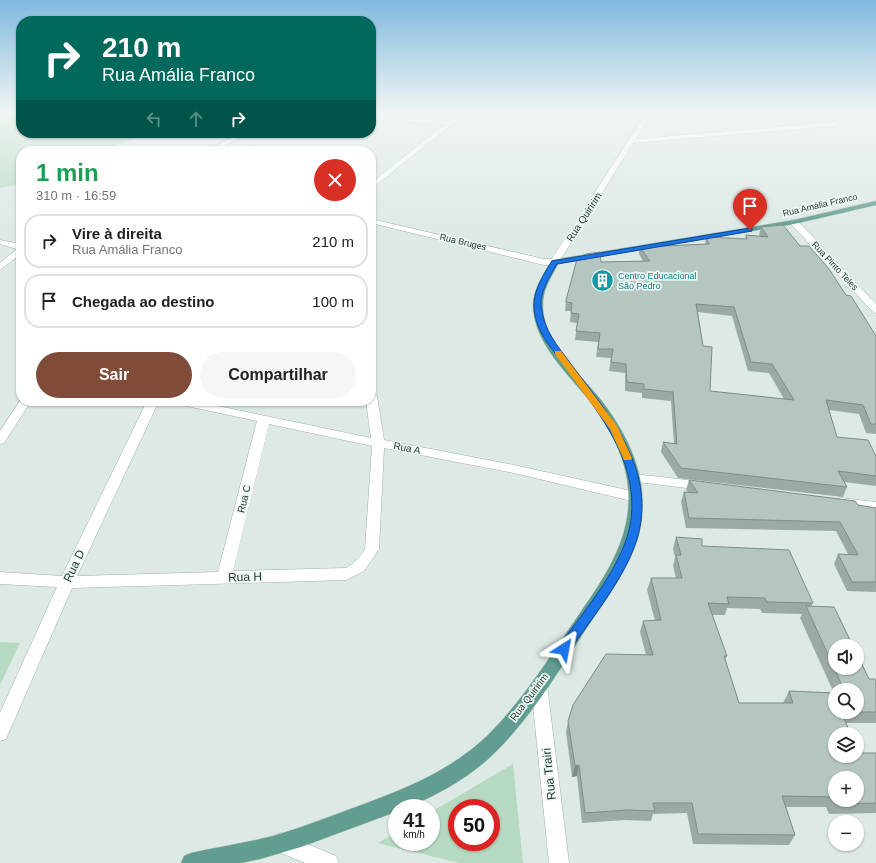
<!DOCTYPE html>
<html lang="pt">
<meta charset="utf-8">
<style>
body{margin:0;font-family:Helvetica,sans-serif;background:#f6f6f6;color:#202124;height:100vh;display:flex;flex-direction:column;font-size:15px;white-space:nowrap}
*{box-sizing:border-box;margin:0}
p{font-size:13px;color:#757577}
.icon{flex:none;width:22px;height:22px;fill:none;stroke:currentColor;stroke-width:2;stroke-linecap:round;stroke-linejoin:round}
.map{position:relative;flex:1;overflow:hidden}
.side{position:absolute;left:16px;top:146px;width:360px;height:260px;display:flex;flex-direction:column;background:#fff;border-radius:16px;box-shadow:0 1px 3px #0004}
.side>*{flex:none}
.top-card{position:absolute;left:16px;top:16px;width:360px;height:122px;border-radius:16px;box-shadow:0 1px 3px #0004;background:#00695c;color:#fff;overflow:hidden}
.buttons{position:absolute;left:828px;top:639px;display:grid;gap:8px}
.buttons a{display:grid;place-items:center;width:36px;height:36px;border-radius:50%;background:#fff;box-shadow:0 1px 3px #0004;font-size:20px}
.speed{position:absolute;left:388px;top:799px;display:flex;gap:8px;font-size:20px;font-weight:700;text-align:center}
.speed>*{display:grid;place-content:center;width:52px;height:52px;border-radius:50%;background:#fff;box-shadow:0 1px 3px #0004;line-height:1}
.speed small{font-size:10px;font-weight:400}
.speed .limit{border:6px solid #d22;background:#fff;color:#111}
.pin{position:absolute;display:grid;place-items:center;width:34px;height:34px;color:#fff;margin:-41px -17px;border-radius:50% 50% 50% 0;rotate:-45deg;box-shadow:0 0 4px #0007}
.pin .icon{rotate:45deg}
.me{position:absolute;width:44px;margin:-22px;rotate:34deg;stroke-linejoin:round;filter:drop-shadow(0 0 3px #0008)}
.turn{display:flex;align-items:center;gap:14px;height:84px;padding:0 20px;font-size:18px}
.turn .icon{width:52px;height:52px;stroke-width:2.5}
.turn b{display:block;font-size:28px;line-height:34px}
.lanes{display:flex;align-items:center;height:38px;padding:0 20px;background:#0003;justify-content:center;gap:20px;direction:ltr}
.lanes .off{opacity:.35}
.round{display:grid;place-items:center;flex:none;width:42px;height:42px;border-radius:21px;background:#f6f6f6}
.headline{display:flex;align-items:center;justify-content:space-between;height:68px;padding:0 20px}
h1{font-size:24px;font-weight:700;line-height:30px;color:#1e9e55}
.button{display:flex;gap:8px;margin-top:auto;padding:8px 20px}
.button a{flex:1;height:46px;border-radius:24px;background:#7e4c39;color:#fff;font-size:16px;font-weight:700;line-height:46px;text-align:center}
.button a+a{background:#f6f6f6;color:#202124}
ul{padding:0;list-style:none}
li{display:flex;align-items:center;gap:12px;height:54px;margin:0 8px 6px;padding:0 12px;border:2px solid #e0e0e0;border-radius:16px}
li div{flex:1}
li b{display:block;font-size:15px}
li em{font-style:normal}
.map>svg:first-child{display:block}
.green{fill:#b5dac1;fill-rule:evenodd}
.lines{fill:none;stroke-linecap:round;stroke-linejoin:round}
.minor-casing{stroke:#a0b0ab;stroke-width:1}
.major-casing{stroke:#bcc3c2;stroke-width:1}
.minor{fill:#fff;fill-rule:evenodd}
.major{fill:#619e91;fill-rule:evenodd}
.wall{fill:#9caaa5;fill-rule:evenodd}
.shaded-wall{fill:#7f8b86}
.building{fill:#b5c6c0;stroke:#7f8b86;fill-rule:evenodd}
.route{fill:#1a73e8;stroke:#114b97}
.slow{fill:#f59e0b}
.labels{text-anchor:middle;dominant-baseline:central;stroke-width:3.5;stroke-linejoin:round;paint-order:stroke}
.far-street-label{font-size:9px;fill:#1f3832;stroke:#edf6f2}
.far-culture-label{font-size:9px;fill:#0d838f;stroke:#edf6f2;text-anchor:start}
.street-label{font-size:10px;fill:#1f3832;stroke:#edf6f2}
.near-street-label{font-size:12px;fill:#1f3832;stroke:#edf6f2}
</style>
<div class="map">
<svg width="876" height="863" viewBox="0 0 876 863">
<rect width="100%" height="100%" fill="#dde9e4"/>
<g class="green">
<path d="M 0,113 L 21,113 L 21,133 L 147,133 L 101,151 L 21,151 L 21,184 L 0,188 Z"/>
<path d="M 0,642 L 20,643 L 0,685 Z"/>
<path d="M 513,764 L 523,863 L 459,863 L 378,843 L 397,832 L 397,842 L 431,842 L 431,812 ZM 457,808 L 491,808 L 491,842 L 457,842 Z"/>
</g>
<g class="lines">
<defs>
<g id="minor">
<path d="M 459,113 L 466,113 L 371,189 L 371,183 L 445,124 L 371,120 L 371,116 L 449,121 Z"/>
<path d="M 646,113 L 652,113 L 636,139 L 836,122 L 839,124 L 836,126 L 633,143 L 559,262 L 555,265 L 544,265 L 371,223 L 371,219 L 544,259 L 552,259 Z"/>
<path d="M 240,133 L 248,133 L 215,151 L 207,151 Z"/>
<path d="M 791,220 L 797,220 L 876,304 L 876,313 L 873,312 L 791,224 Z"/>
<path d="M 0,240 L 21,244 L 21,254 L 0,270 L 0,263 L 17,249 L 0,244 Z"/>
<path d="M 371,393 L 377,396 L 384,440 L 514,465 L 636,492 L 641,494 L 643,497 L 641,500 L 636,502 L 514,473 L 384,448 L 379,549 L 364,571 L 346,580 L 72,588 L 6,739 L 0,741 L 0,713 L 57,587 L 0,584 L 0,572 L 62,576 L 147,401 L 159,401 L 77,576 L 218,572 L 257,421 L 177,404 L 171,401 L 194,401 L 371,438 L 366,401 L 371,401 ZM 269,424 L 372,446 L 365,549 C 360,557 354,564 346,568 L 233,571 Z"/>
<path d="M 21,399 L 21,401 L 31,401 L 4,443 L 0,444 L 0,431 Z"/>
<path d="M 634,474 L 704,482 L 709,483 L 711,486 L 709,489 L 704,490 L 629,481 L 628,478 L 629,475 Z"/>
<path d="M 841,498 L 876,502 L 876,512 L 836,506 L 834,503 L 836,500 Z"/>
<path d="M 539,677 L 545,680 L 547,685 L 569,863 L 549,863 L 531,685 L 533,680 Z"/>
<path d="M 281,833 L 336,856 L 339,863 L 305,863 L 274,850 L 271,843 L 274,836 Z"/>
</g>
<path id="major" d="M 876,201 L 876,205 L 794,224 L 558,264 C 552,276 544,287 543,301 C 540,341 579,372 601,400 C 619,423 634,450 640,478 C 644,498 643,519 638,538 C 628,570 607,598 588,626 C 557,673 529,722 487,760 C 463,781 435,796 406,808 L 397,808 L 397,811 L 390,814 L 301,847 L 260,859 L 241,863 L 181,863 L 184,856 L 191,853 C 218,847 246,843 273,836 C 301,828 328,817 356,807 C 405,789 451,771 489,734 C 523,700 549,658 576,619 C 606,575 636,534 627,479 C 623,452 608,426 592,404 C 570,375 533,344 533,304 C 534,288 544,273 552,260 L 794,220 Z"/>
</defs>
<use href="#minor" class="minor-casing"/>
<use href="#major" class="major-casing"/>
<use href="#minor" class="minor"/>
<use href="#major" class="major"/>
</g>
<g class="wall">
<path d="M 761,227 L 800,246 L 846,295 L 876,336 L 876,434 L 866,433 L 859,414 L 829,410 L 837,437 L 876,456 L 876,486 L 844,482 L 847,487 L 843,497 L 678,478 L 661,452 L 663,442 L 674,444 L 671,401 L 642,398 L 642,393 L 625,391 L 625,373 L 609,371 L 611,358 L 596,357 L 598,342 L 575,340 L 577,323 L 570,322 L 571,311 L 565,311 L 566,300 L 601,262 L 643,261 L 639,254 L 640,247 L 705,244 L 706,237 L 745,239 L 746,235 L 760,236 L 759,235 ZM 698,312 L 732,316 L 748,371 L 769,373 L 784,399 L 710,391 Z"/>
<path d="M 689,480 L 876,508 L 876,592 L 847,591 L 834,564 L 838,554 L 848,554 L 836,531 L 686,528 L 681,502 L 684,492 L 688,492 L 686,490 Z"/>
<path d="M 676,537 L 702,546 L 813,603 L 811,606 L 869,679 L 876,681 L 876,723 L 846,723 L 859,753 L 876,753 L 876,813 L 829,814 L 826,807 L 786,807 L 795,835 L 789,845 L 693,844 L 687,813 L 653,814 L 651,821 L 624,820 L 582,823 L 577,776 L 572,777 L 566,732 L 568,721 L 646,655 L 640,632 L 643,621 L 655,621 L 647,590 L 651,578 L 676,578 L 673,566 L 675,557 L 673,549 ZM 727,608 L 760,609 L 762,613 L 802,614 L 800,618 L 834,693 L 789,691 L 783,703 L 739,703 L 725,660 L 727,656 L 712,615 L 725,615 ZM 835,690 L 857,690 L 857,712 L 835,712 Z"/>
</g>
<path class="shaded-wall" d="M 579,765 L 577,776 L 572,777 L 575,766 Z"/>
<g class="building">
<path d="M 783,225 L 800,246 L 809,246 L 829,269 L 846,295 L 851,296 L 876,336 L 876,424 L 871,424 L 863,405 L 826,400 L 837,437 L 868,440 L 876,456 L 876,476 L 838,471 L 847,487 L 681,468 L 663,442 L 677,444 L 673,392 L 644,389 L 644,384 L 627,382 L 626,364 L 611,362 L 613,349 L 598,349 L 600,333 L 576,331 L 579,314 L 571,313 L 572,303 L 566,302 L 566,300 L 577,259 L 586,254 L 600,252 L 601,262 L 650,261 L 640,247 L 709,244 L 706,237 L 747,239 L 746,235 L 768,237 L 761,227 ZM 696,304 L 734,307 L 751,362 L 772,364 L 794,400 L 710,391 L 712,347 L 703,346 Z"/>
<path d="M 689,480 L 855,501 L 858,505 L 876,508 L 876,582 L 852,582 L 838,554 L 858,555 L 840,522 L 689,518 L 684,492 L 698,493 Z"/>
<path d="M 676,537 L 702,539 L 702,546 L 789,550 L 813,603 L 767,602 L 765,598 L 727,597 L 729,604 L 708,603 L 727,656 L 724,656 L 739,703 L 793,703 L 789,691 L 835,693 L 835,712 L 841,712 L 851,734 L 835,734 L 835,756 L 857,756 L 857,749 L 859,753 L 876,753 L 876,803 L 836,804 L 833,797 L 782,796 L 795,835 L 698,834 L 692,803 L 653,803 L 655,811 L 628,810 L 585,813 L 579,765 L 575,766 L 568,721 L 573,705 L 606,654 L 653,655 L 643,621 L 661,620 L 651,578 L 682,578 L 676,555 L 681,555 ZM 835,778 L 857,778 L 857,800 L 835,800 Z"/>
<path d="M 806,606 L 834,607 L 853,646 L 835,646 L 835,668 L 857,668 L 857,654 L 869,679 L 875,679 L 876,681 L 876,712 L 857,712 L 857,690 L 844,690 Z"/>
</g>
<linearGradient id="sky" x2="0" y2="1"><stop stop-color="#80b9de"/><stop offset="0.48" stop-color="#f0f5f3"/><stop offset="1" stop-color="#f0f5f3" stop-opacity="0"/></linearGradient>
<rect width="876" height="234" fill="url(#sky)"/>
<path class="route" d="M 750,228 L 752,228 L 752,231 L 557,264 C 550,276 540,291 541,306 C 544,331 557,345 571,364 C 605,410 649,459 641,521 C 635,567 594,614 568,653 L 564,654 L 560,653 L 558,649 L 560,645 C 585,609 625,564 631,520 C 639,457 595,409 561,361 C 548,344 534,328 534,305 C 534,289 544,274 552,261 Z"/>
<path class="slow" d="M 555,351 L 561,351 L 617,426 L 632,458 L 631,460 L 624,460 L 610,429 L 555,354 Z"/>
<defs>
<symbol id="building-disc" viewBox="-11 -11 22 22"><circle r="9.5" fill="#0f9aa8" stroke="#edf6f2"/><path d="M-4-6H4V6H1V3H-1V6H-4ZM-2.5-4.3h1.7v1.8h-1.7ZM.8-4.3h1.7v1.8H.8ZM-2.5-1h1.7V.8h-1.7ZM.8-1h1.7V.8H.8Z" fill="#fff"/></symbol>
</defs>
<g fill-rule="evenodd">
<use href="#building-disc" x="590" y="268" width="25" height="25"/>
</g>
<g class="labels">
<g class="far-street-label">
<text transform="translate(820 205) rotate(-13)">Rua Amália Franco</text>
<text transform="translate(463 242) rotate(13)">Rua Bruges</text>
<text transform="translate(835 266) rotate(47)">Rua Pinto Teles</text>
</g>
<g class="far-culture-label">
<text x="618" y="276">Centro Educacional<tspan x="618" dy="10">São Pedro</tspan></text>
</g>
<g class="street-label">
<text transform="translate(584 217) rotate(-57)">Rua Quiririm</text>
<text transform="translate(407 448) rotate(11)">Rua A</text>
<text transform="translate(244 499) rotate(-76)">Rua C</text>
<text transform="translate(529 697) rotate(-53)">Rua Quiririm</text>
</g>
<g class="near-street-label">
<text transform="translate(74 566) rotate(-65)">Rua D</text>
<text transform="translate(245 577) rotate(-2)">Rua H</text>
<text transform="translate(549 774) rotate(-96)">Rua Trairi</text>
</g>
</g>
</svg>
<div class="buttons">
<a><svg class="icon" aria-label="sound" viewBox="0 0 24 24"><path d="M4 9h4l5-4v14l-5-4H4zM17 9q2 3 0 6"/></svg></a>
<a><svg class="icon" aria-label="search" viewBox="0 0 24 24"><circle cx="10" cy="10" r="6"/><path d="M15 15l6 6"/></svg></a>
<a><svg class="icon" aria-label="layers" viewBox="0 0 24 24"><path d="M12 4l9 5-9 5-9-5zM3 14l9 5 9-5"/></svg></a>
<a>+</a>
<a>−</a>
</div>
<div class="speed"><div>41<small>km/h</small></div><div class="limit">50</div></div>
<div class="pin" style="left:750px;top:230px;background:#d93025"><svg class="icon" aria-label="arrive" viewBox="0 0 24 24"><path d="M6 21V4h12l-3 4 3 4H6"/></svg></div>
<svg class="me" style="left:564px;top:649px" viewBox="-20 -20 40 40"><path d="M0-17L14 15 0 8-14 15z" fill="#1a73e8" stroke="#fff" stroke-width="4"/></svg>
<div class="top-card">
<div class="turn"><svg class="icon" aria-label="right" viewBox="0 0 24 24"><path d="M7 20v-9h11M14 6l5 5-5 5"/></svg><div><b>210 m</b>Rua Amália Franco</div></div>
<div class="lanes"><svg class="icon off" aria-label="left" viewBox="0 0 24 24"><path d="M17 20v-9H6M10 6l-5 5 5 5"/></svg><svg class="icon off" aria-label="ahead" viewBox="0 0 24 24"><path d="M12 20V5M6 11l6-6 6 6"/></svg><svg class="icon" aria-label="right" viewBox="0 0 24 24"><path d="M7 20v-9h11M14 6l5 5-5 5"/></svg></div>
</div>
<section class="side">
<div class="headline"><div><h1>1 min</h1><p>310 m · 16:59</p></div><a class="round" style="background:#d93025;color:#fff"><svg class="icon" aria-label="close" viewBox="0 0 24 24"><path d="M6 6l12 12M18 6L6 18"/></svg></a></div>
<ul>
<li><svg class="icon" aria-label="right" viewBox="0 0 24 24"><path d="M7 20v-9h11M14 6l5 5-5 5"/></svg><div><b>Vire à direita</b><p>Rua Amália Franco</p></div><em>210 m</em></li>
<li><svg class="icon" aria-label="arrive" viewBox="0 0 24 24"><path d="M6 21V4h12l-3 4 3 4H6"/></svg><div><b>Chegada ao destino</b></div><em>100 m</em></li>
</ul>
<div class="button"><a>Sair</a><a>Compartilhar</a></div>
</section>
</div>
